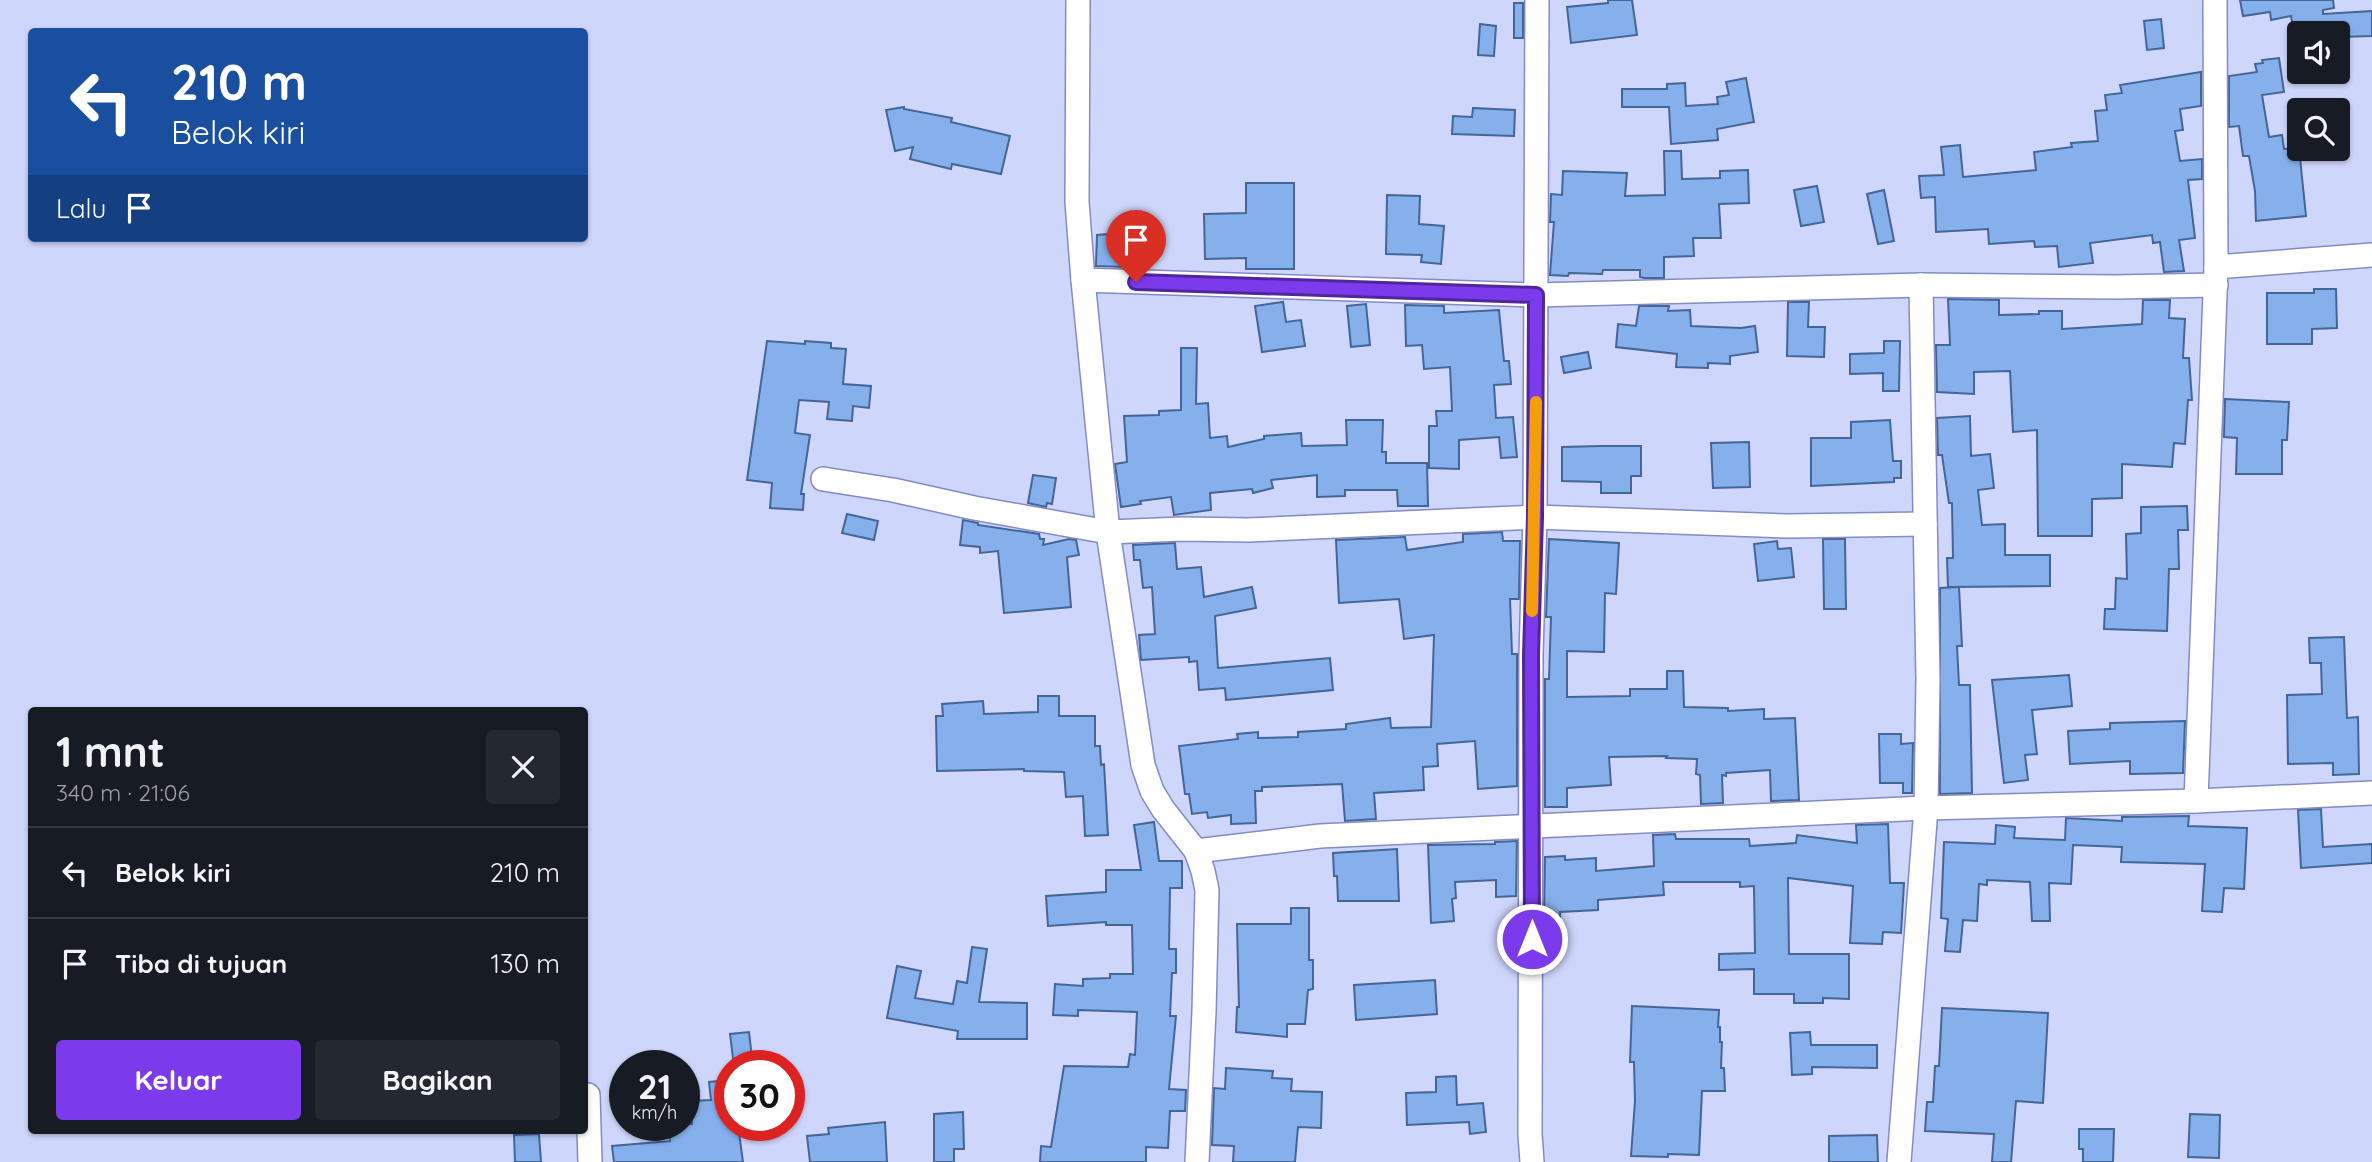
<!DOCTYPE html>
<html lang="id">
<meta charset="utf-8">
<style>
body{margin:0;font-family:Quicksand,sans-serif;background:#242831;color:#f1f3f6;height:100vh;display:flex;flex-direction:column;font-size:26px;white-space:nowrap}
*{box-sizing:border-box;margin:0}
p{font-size:23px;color:#9ea1a6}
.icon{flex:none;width:38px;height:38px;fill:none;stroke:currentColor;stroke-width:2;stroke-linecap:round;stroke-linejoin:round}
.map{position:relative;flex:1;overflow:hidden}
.drawer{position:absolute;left:28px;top:707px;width:560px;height:427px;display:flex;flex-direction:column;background:#171b24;border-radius:7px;box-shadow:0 2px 5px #0004}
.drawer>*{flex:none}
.banner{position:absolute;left:28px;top:28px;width:560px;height:214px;border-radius:7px;box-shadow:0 2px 5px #0004;background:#1a4fa0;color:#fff;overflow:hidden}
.controls{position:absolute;left:2287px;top:21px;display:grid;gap:14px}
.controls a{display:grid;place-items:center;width:63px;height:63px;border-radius:7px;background:#171b24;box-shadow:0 2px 5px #0004;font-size:35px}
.speed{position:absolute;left:609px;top:1050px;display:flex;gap:14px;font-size:35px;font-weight:700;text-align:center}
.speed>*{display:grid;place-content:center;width:91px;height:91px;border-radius:50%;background:#171b24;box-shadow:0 2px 5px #0004;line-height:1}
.speed small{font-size:18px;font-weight:400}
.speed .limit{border:10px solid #d22;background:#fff;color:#111}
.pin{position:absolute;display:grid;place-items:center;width:60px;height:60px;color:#fff;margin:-72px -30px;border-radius:50% 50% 50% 0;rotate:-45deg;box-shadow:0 0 7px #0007}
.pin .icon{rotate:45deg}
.me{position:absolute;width:77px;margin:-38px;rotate:0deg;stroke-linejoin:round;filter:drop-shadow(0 0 5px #0008)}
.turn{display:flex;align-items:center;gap:24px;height:147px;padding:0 28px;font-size:32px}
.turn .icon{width:91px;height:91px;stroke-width:2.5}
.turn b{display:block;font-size:49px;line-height:60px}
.then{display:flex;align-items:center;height:66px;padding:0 28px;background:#0003;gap:14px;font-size:26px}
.round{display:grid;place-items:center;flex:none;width:74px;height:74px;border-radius:7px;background:#242831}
.head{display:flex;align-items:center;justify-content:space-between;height:119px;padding:0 28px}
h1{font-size:42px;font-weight:700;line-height:52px}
.button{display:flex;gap:14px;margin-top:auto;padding:14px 28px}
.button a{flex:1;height:80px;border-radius:7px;background:#7c3aed;color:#fff;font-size:28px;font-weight:700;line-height:80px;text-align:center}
.button a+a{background:#242831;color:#f1f3f6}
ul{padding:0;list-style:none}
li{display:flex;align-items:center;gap:21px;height:91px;padding:0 28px;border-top:2px solid #363941}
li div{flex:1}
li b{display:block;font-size:26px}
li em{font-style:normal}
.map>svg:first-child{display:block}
.building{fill:#86b0ec;stroke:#436597;stroke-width:2}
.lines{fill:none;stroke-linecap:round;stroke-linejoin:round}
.minor-casing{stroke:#838bc6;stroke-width:26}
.minor{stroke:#fff;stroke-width:23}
.route-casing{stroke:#51269a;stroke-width:18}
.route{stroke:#7c3aed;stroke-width:12}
.slow{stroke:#f59e0b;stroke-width:12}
</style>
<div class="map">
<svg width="2372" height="1162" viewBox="0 0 2372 1162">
<rect width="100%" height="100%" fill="#cfd6fc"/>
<g class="building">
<path d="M 1608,0 L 1632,0 L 1637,35 L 1571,43 L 1567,7 L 1608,3 Z"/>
<path d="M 2240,0 L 2333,0 L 2334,8 L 2323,10 L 2323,14 L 2372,11 L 2372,36 L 2341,37 L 2341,33 L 2294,33 L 2291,16 L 2271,20 L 2270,12 L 2243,16 Z"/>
<rect x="1514" y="3" width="9" height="35"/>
<path d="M 2161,19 L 2164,48 L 2147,50 L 2144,21 Z"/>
<path d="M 1480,24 L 1496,26 L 1494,56 L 1478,55 Z"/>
<path d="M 2279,58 L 2284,92 L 2262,95 L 2269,137 L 2282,135 L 2284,149 L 2299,148 L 2306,216 L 2256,221 L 2255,191 L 2249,156 L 2243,156 L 2239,126 L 2229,127 L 2229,76 L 2257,72 L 2255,64 L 2263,63 L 2262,60 Z"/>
<path d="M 2201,72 L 2201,106 L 2180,109 L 2183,130 L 2175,131 L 2180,161 L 2202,159 L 2202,179 L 2188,180 L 2195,238 L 2179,240 L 2184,271 L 2164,272 L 2160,242 L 2153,243 L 2152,235 L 2090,243 L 2093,263 L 2059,267 L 2057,246 L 2035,247 L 2034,241 L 1989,244 L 1988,229 L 1936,232 L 1935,197 L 1921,198 L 1919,176 L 1944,175 L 1941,147 L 1960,145 L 1963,177 L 2036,170 L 2034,152 L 2072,147 L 2071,143 L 2098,141 L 2095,111 L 2107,110 L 2105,95 L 2122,93 L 2120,85 Z"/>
<path d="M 1746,78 L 1754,122 L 1717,129 L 1718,140 L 1671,144 L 1669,107 L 1622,107 L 1622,89 L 1667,89 L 1667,84 L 1685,83 L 1686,106 L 1718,104 L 1717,97 L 1729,95 L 1726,82 Z"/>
<path d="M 904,107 L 904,109 L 952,118 L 951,122 L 1010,136 L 1001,174 L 952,164 L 951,169 L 910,159 L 913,147 L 895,151 L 886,110 Z"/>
<path d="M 1473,108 L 1515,110 L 1514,136 L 1452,134 L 1453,116 L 1472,117 Z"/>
<path d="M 1664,151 L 1681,151 L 1682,179 L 1720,178 L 1720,171 L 1748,170 L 1749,203 L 1719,204 L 1721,238 L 1693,238 L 1694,256 L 1664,257 L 1664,278 L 1644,278 L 1640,277 L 1640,270 L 1603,270 L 1602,274 L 1569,273 L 1568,276 L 1550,275 L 1554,222 L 1550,222 L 1551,194 L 1562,195 L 1563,171 L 1627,173 L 1625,196 L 1665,195 Z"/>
<path d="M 1246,183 L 1294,183 L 1294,269 L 1246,269 L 1246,258 L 1205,259 L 1204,214 L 1246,213 Z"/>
<path d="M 1817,186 L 1824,222 L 1801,226 L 1794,190 Z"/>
<path d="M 1884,190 L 1894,241 L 1878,244 L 1867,194 Z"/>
<path d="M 1387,195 L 1420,196 L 1419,224 L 1444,226 L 1441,264 L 1421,262 L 1422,255 L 1386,254 Z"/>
<path d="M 1140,231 L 1144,259 L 1126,262 L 1127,267 L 1096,266 L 1097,235 Z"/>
<path d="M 2314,289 L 2336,289 L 2337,328 L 2312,329 L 2312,344 L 2267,344 L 2267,293 L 2314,293 Z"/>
<path d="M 1948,299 L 1999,300 L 1999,315 L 2039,314 L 2039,311 L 2062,311 L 2062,329 L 2142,324 L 2143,300 L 2170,300 L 2169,318 L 2185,319 L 2183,358 L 2189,358 L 2192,400 L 2188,400 L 2185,444 L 2174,443 L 2172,467 L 2122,464 L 2122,498 L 2092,499 L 2092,536 L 2038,536 L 2037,430 L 2013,432 L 2010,371 L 1974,372 L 1974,394 L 1937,392 L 1936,345 L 1950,345 Z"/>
<path d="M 1283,302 L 1286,322 L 1301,320 L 1305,346 L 1262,352 L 1255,306 Z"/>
<path d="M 1788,302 L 1809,302 L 1808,327 L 1825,327 L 1824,357 L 1787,356 Z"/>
<path d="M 1366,304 L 1370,345 L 1351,347 L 1347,306 Z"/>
<path d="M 1405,305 L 1444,306 L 1444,313 L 1499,310 L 1504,361 L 1509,361 L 1511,384 L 1494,385 L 1496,418 L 1513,417 L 1517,457 L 1501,458 L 1499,437 L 1459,440 L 1459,469 L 1429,468 L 1429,426 L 1437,426 L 1436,411 L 1452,411 L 1450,367 L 1424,369 L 1422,345 L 1406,346 Z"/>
<path d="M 1639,306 L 1669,306 L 1668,311 L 1690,310 L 1691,326 L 1741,328 L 1755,326 L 1758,352 L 1730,356 L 1730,364 L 1708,363 L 1708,368 L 1676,367 L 1677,354 L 1616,347 L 1618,324 L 1636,326 Z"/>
<path d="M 767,341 L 805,344 L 805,341 L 831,343 L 831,348 L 846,349 L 843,384 L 871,386 L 869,408 L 853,406 L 852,421 L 827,419 L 829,402 L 799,400 L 795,433 L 810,435 L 801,494 L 804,494 L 803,510 L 770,508 L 772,483 L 747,480 Z"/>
<path d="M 1884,341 L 1900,341 L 1899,391 L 1883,391 L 1883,373 L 1850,374 L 1850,354 L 1884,353 Z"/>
<path d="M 1181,348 L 1197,348 L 1196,404 L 1208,403 L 1210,438 L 1227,436 L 1228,447 L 1264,439 L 1264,436 L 1301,433 L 1302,446 L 1347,445 L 1346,420 L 1383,420 L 1382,452 L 1386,452 L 1386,463 L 1427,463 L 1428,506 L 1398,506 L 1397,490 L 1345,490 L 1345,496 L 1317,497 L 1317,475 L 1271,480 L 1273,488 L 1253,493 L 1252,489 L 1210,493 L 1211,510 L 1174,515 L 1171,497 L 1140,501 L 1141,504 L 1121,507 L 1115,464 L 1127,462 L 1124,416 L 1159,415 L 1159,411 L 1181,410 Z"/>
<path d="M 1588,352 L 1591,368 L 1564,373 L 1561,357 Z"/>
<path d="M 2225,399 L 2289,402 L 2287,440 L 2282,440 L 2282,474 L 2236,474 L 2237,438 L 2224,437 Z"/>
<path d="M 1970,416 L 1971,456 L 1990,454 L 1994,488 L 1978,490 L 1982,525 L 2005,524 L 2005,555 L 2050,555 L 2050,586 L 1948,587 L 1947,558 L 1953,558 L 1952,503 L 1949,503 L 1942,455 L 1938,455 L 1937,418 Z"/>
<path d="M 1890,420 L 1893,461 L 1901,461 L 1901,478 L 1894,478 L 1894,482 L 1811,486 L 1811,438 L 1851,438 L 1851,422 Z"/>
<path d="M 1749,442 L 1750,487 L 1713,488 L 1711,443 Z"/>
<path d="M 1601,446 L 1641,446 L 1641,476 L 1631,476 L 1631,493 L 1601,493 L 1601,482 L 1562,481 L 1562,447 Z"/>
<path d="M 1033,475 L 1056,478 L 1052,504 L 1047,503 L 1046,507 L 1028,503 Z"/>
<path d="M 2187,506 L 2188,530 L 2178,530 L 2179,569 L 2169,569 L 2167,631 L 2104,629 L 2105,609 L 2115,609 L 2116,578 L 2127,579 L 2126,534 L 2141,533 L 2141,507 Z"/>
<path d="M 847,514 L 878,521 L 874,540 L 842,533 Z"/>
<path d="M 963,520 L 978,523 L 978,525 L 1039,534 L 1040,539 L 1044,539 L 1043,545 L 1069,539 L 1076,540 L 1079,555 L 1067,557 L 1071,607 L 1004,613 L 998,551 L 980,553 L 980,547 L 960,545 Z"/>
<path d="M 1502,532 L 1503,541 L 1520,541 L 1519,599 L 1510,599 L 1512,654 L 1517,654 L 1517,786 L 1478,789 L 1475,741 L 1437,744 L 1438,766 L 1423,767 L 1424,790 L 1374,793 L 1376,819 L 1345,821 L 1342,784 L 1262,787 L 1262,791 L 1255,791 L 1256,823 L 1231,824 L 1231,815 L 1208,818 L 1207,812 L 1192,814 L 1189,794 L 1185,794 L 1179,746 L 1238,739 L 1237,734 L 1258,732 L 1258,738 L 1298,737 L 1298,732 L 1346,729 L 1346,724 L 1390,718 L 1391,728 L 1431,727 L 1434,635 L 1404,639 L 1399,599 L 1339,603 L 1336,540 L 1405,537 L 1407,550 L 1463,542 L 1463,534 Z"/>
<path d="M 1549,539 L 1619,543 L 1616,594 L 1605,593 L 1604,652 L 1567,651 L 1567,697 L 1630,696 L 1630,689 L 1667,689 L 1667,671 L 1683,671 L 1684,707 L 1728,708 L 1728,711 L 1764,709 L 1764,719 L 1795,718 L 1799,800 L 1771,801 L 1770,770 L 1726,773 L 1726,776 L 1722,775 L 1723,803 L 1701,804 L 1700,775 L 1696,774 L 1697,759 L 1666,758 L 1667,756 L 1609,757 L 1611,785 L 1567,788 L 1567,807 L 1545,807 L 1545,679 L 1549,679 L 1551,617 L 1546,617 Z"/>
<path d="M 1823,539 L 1845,539 L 1846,609 L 1824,609 Z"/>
<path d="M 1777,541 L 1778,549 L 1791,548 L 1794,577 L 1758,581 L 1754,544 Z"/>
<path d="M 1175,543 L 1177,569 L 1201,567 L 1204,597 L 1252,587 L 1256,608 L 1215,616 L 1218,668 L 1330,658 L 1333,690 L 1226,700 L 1225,688 L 1199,690 L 1197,661 L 1189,662 L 1189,657 L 1141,660 L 1139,635 L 1155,634 L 1152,587 L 1143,588 L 1140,560 L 1134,560 L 1133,545 Z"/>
<path d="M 1959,587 L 1962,646 L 1957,646 L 1959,685 L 1970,685 L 1972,793 L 1940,794 L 1940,588 Z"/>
<path d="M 2344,637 L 2347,718 L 2358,717 L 2359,774 L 2333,775 L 2333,763 L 2288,764 L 2287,695 L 2322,694 L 2321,663 L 2310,663 L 2309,638 Z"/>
<path d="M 2069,675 L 2072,706 L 2032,710 L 2037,754 L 2025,755 L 2028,780 L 2004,783 L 1992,680 Z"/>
<path d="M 1038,696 L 1059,696 L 1059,716 L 1095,716 L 1095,746 L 1100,746 L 1101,765 L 1104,764 L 1108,835 L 1085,836 L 1083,796 L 1066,797 L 1064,772 L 1024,771 L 1024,769 L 937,771 L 936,716 L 943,716 L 942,704 L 983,701 L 984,714 L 1038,712 Z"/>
<path d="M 2185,721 L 2183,773 L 2130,774 L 2130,761 L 2070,764 L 2068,731 L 2110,729 L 2110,723 Z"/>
<path d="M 1879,734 L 1901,734 L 1901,744 L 1913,743 L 1912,793 L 1903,793 L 1903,783 L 1880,783 Z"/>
<path d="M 2321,809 L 2323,847 L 2372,844 L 2372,863 L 2301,868 L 2298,810 Z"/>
<path d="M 2189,816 L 2188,826 L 2247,828 L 2244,889 L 2224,888 L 2222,912 L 2202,911 L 2205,864 L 2121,862 L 2122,847 L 2073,845 L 2071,884 L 2049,883 L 2050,921 L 2032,921 L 2030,882 L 1987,880 L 1987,885 L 1979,884 L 1977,921 L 1963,920 L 1960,952 L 1945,951 L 1948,919 L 1941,918 L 1944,842 L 1995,844 L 1996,825 L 2015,827 L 2014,838 L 2065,840 L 2066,818 L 2122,821 L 2122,817 Z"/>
<path d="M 1154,822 L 1159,861 L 1182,861 L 1182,888 L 1170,888 L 1169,949 L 1176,949 L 1176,973 L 1172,973 L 1170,1016 L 1176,1016 L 1169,1089 L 1186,1090 L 1185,1111 L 1170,1111 L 1168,1148 L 1146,1147 L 1146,1162 L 1040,1162 L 1041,1146 L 1051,1147 L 1064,1066 L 1128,1067 L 1130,1054 L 1135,1055 L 1137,1012 L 1078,1010 L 1078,1016 L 1053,1015 L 1055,984 L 1083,986 L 1083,979 L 1110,978 L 1110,974 L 1133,974 L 1132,925 L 1106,925 L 1106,922 L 1048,926 L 1046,896 L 1106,892 L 1106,870 L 1141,870 L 1134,825 Z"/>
<path d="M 1888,824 L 1890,883 L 1904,883 L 1901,933 L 1883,932 L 1882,944 L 1850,943 L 1853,886 L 1788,878 L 1789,954 L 1849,954 L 1849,999 L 1823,998 L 1823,1003 L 1794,1003 L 1794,994 L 1754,994 L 1754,969 L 1719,970 L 1719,954 L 1755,953 L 1754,886 L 1740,887 L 1740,882 L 1663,882 L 1664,895 L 1598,900 L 1598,910 L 1560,912 L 1560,919 L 1544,919 L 1545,857 L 1565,856 L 1565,860 L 1596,858 L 1596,871 L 1654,866 L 1653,835 L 1675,834 L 1676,839 L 1749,839 L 1750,846 L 1796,843 L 1797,835 L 1857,843 L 1856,825 Z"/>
<path d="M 1517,841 L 1516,896 L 1496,897 L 1496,880 L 1455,882 L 1456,898 L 1452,899 L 1454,921 L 1431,923 L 1428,845 L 1495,844 L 1495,842 Z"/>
<path d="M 1397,849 L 1399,901 L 1338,901 L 1337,876 L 1334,876 L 1333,853 Z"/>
<path d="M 1291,908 L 1309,908 L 1309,960 L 1313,960 L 1313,989 L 1308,990 L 1305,1024 L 1287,1024 L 1287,1037 L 1236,1032 L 1237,1007 L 1239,1007 L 1237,924 L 1291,924 Z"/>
<path d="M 972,947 L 987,949 L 979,1002 L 1027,1003 L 1027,1039 L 957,1039 L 958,1031 L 887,1018 L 897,966 L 921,971 L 915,998 L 953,1004 L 957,981 L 967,983 Z"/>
<path d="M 1435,980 L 1437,1014 L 1356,1020 L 1354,985 Z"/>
<path d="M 1632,1006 L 1719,1010 L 1718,1027 L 1720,1027 L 1720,1042 L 1722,1042 L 1721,1068 L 1724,1068 L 1725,1091 L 1702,1091 L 1699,1155 L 1668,1154 L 1668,1157 L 1631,1156 L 1635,1101 L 1634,1062 L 1630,1062 Z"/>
<path d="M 1942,1008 L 2048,1013 L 2043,1103 L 2016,1101 L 2011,1162 L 1992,1162 L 1994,1134 L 1925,1131 L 1927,1102 L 1933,1102 L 1935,1066 L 1939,1066 Z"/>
<path d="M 749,1032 L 753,1066 L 734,1066 L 730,1034 Z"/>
<path d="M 1810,1032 L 1811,1045 L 1877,1045 L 1877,1068 L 1812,1067 L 1812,1074 L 1792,1075 L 1790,1033 Z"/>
<path d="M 1226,1068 L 1273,1071 L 1272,1078 L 1292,1079 L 1291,1091 L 1322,1092 L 1321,1128 L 1298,1127 L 1295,1162 L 1233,1162 L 1234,1146 L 1212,1145 L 1214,1088 L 1225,1089 Z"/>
<path d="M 1456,1076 L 1457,1105 L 1483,1103 L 1486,1132 L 1470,1134 L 1469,1122 L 1407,1125 L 1406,1093 L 1436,1092 L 1436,1077 Z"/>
<path d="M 730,1080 L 730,1125 L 738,1125 L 743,1162 L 614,1162 L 612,1146 L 670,1141 L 669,1125 L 692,1124 L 690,1101 L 711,1100 L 709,1082 Z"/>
<path d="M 963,1112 L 964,1149 L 954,1149 L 954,1162 L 934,1162 L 934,1114 Z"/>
<path d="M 2190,1114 L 2220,1115 L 2219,1158 L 2188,1157 Z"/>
<path d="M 885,1122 L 887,1162 L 810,1162 L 807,1136 L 829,1134 L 828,1128 Z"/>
<path d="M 2079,1129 L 2114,1129 L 2113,1162 L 2083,1162 L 2083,1149 L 2079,1149 Z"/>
<path d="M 539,1134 L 541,1162 L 515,1162 L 514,1135 Z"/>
<path d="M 1877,1135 L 1878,1162 L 1829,1162 L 1829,1136 Z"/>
</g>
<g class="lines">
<defs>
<g id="minor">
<path d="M 1078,0 L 1077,202 L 1083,280 L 1108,532 L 1143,765 L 1152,791 L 1163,809 L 1196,851 L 1203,871 L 1207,890 L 1204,1011 L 1197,1162"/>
<path d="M 1537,0 L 1535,517 L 1788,526 L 1925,524"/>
<path d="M 2216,267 L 2372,255"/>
<path d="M 1083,280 L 1536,295 L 1921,285 L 2115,287 L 2216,285"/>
<path d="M 823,479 L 893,490 L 974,508 L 1108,532 L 1182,529 L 1248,530 L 1535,517 L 1531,655 L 1530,1134 L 1532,1162"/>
<path d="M 2196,801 L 2216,267 L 2215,0"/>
<path d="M 1196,851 L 1320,836 L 1926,808 L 2196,801 L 2372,793"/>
<path d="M 588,1095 L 590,1162"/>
<path d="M 1899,1162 L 1926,808 L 1928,679 L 1921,285"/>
</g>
</defs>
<use href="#minor" class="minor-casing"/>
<use href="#minor" class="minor"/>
</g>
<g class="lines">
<defs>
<path id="route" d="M 1136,282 L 1536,295 L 1535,517 L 1531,655 L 1532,939"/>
</defs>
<use href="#route" class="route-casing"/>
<use href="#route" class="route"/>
<path class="slow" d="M 1532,611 L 1536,402"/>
</g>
</svg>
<div class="controls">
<a><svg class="icon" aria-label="sound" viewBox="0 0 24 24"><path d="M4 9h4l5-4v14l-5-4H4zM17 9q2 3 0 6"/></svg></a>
<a><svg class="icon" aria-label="search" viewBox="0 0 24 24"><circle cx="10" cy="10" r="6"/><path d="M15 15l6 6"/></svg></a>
</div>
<div class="speed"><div>21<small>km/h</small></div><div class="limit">30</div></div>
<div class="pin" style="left:1136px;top:282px;background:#d93025"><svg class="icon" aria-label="arrive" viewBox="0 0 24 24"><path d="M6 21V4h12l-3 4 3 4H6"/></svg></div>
<svg class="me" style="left:1532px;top:939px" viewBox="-20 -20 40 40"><circle r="17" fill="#7c3aed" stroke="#fff" stroke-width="3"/><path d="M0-11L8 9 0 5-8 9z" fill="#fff"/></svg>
<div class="banner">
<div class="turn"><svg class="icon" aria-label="left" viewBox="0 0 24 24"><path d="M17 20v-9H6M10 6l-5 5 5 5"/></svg><div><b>210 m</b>Belok kiri</div></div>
<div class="then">Lalu<svg class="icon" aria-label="arrive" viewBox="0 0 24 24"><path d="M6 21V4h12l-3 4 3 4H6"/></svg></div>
</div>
<section class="drawer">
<div class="head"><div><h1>1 mnt</h1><p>340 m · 21:06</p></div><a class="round"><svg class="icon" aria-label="close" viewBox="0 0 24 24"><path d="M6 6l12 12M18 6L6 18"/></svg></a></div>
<ul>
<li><svg class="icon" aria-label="left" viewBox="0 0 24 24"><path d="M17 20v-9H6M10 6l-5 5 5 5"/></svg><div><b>Belok kiri</b></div><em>210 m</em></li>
<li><svg class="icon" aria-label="arrive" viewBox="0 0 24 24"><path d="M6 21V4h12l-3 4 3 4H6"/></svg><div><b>Tiba di tujuan</b></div><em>130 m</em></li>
</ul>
<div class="button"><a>Keluar</a><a>Bagikan</a></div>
</section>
</div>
